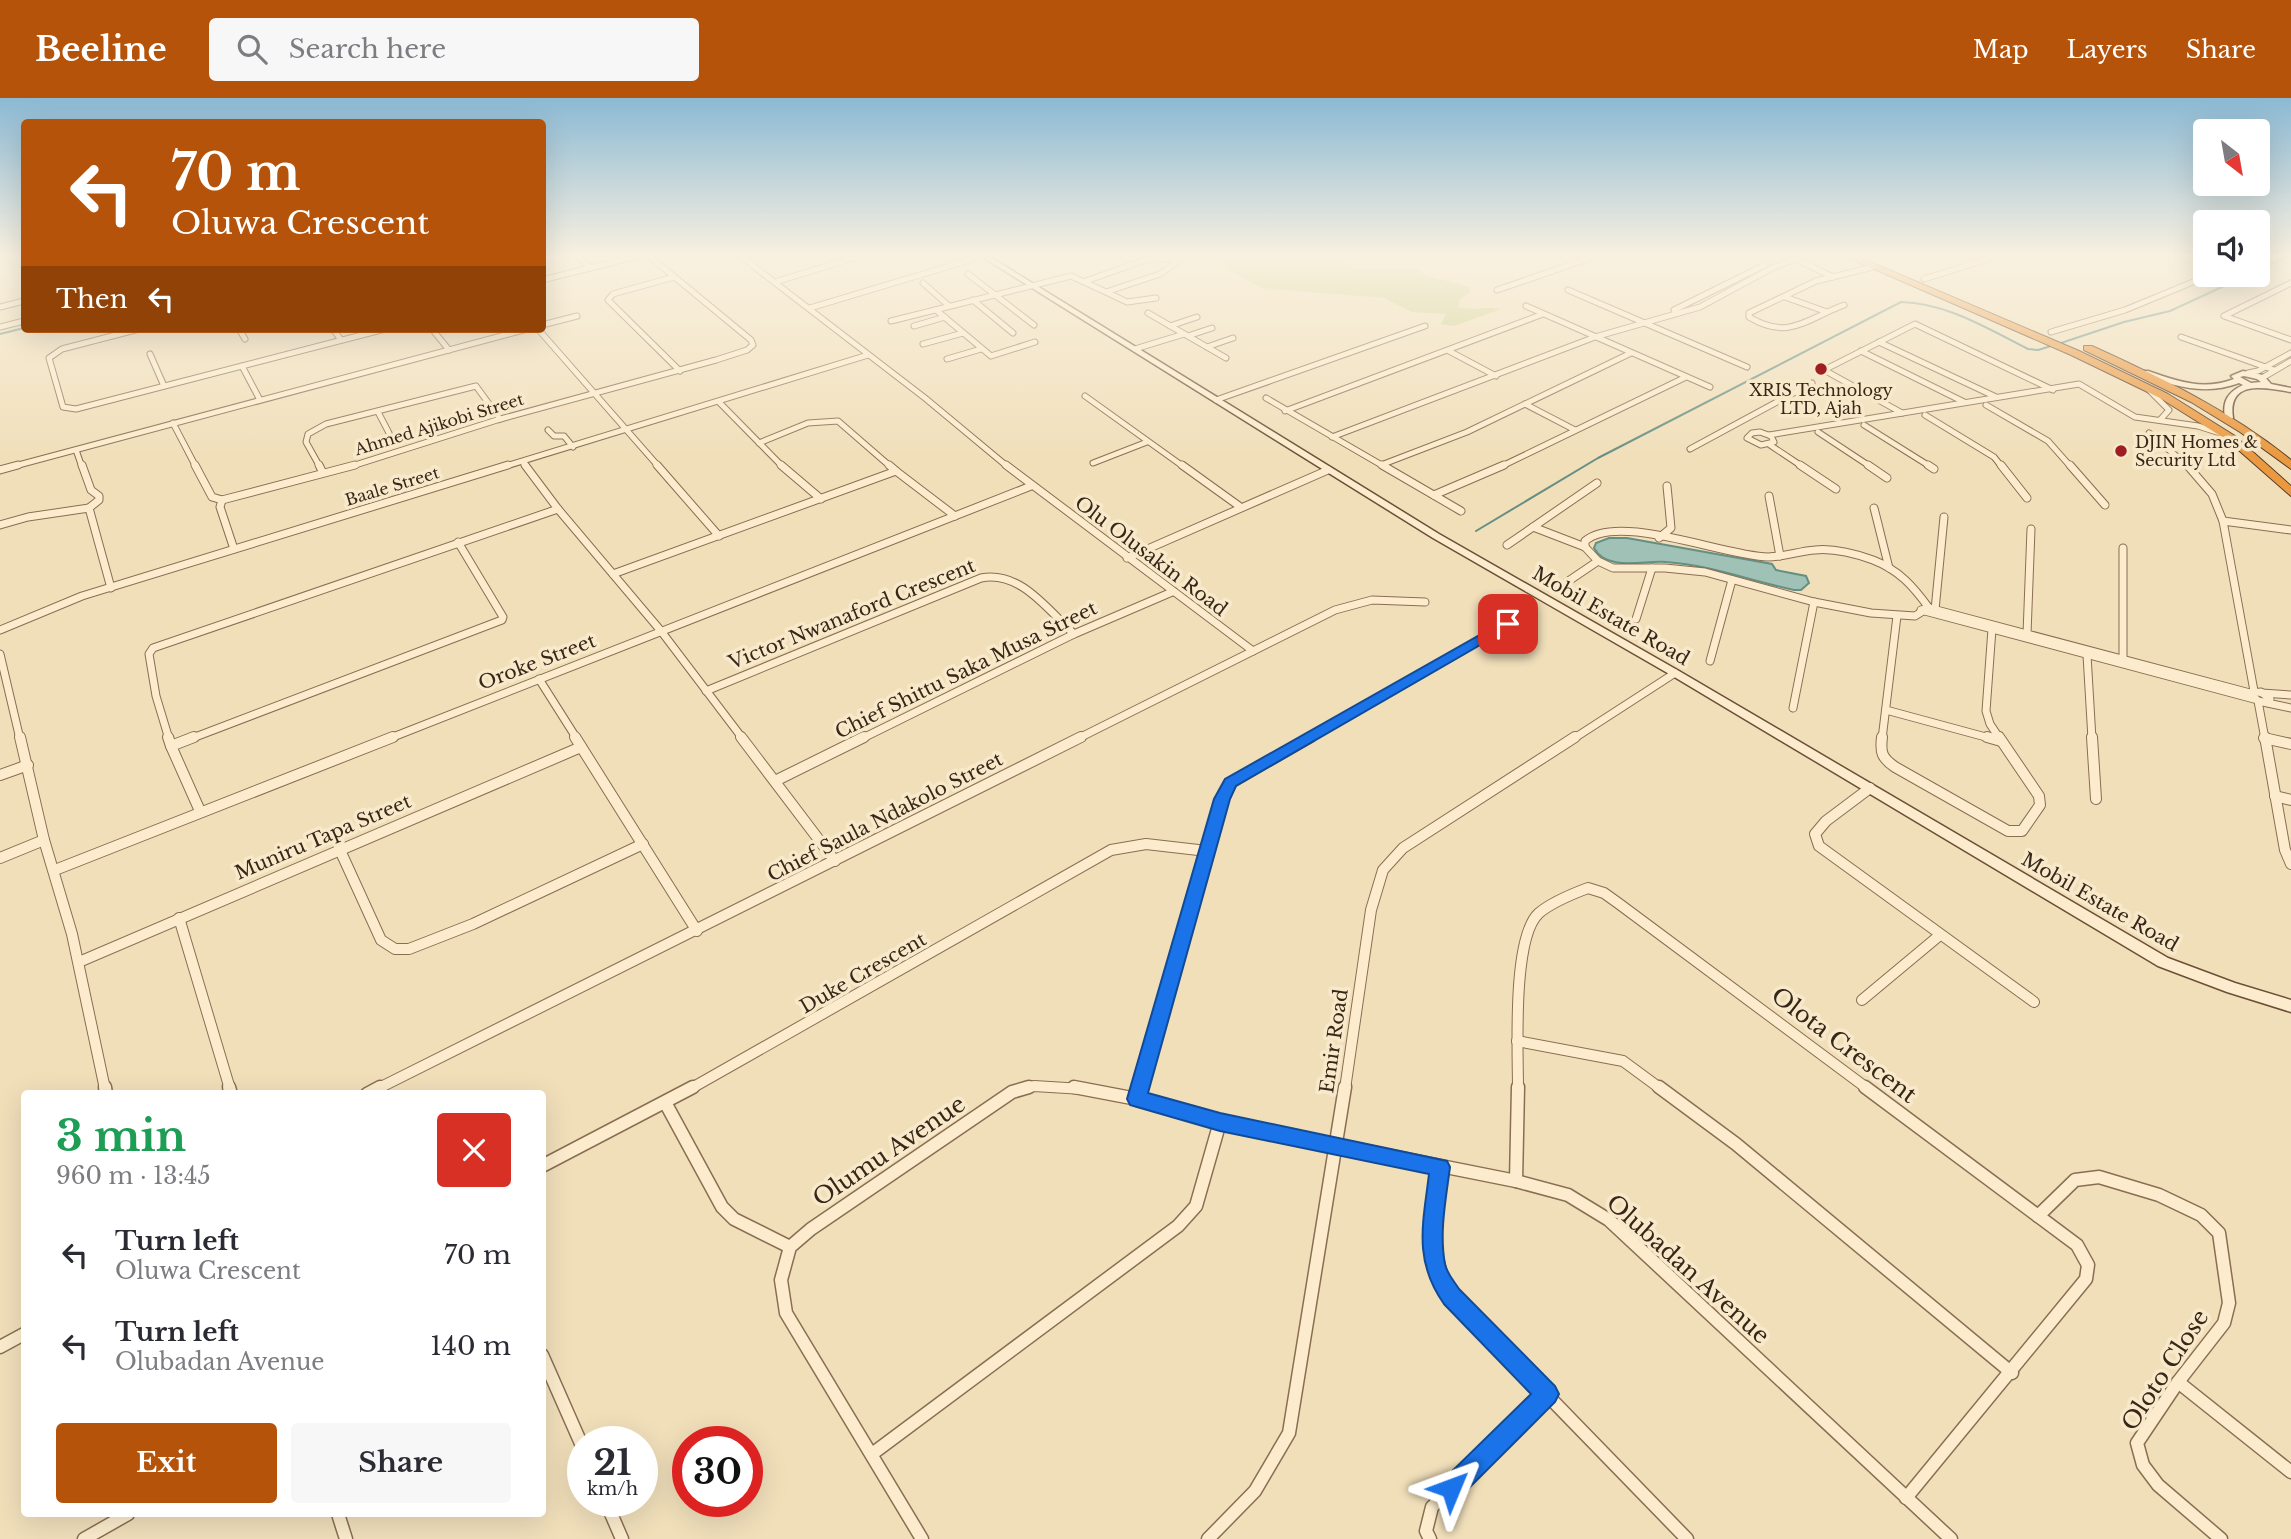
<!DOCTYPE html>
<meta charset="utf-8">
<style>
body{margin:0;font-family:"Libre Baskerville",serif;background:#f7f7f7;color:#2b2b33;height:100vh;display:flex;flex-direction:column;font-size:26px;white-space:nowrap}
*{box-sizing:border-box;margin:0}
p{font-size:23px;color:#7c7c81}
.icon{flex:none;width:38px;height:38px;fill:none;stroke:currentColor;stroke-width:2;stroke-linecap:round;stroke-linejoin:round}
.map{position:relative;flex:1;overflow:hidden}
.panel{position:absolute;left:21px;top:992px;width:525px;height:427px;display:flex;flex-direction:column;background:#fff;border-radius:7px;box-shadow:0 7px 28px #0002}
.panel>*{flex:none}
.banner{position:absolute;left:21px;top:21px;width:525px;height:214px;border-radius:7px;box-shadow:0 7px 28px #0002;background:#b45309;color:#fff;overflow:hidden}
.needle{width:46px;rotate:149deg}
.buttons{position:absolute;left:2193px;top:21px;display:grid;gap:14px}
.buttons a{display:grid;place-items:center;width:77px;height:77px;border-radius:7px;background:#fff;box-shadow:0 7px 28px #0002;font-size:35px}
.speed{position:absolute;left:567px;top:1328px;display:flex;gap:14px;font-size:35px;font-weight:700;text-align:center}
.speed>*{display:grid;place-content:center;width:91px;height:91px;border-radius:50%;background:#fff;box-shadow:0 7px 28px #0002;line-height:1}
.speed small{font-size:18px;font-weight:400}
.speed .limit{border:10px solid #d22;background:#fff;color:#111}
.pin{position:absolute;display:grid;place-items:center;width:60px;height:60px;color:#fff;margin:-30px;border-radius:14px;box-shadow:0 4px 10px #0006}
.me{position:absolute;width:77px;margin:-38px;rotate:46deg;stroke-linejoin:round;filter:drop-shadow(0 0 5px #0008)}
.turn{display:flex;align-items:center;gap:24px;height:147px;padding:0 35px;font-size:32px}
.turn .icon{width:91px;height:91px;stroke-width:2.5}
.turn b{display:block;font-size:49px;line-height:60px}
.then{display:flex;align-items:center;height:66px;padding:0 35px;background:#0003;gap:14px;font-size:26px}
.round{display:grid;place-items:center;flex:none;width:74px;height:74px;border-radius:7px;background:#f7f7f7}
.headline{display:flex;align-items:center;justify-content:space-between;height:119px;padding:0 35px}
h1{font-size:42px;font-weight:800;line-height:52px;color:#1e9e55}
.cta{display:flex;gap:14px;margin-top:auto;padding:14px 35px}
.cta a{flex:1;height:80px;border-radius:7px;background:#b45309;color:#fff;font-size:28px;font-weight:800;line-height:80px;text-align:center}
.cta a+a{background:#f7f7f7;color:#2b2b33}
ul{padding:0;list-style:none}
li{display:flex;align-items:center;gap:21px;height:91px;padding:0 35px}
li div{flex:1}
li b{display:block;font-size:26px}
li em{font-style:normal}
header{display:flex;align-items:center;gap:42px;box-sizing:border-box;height:98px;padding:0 35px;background:#b45309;color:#fff}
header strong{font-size:33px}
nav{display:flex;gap:38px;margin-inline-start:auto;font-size:24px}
.search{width:490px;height:63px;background:#f7f7f7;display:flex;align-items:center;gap:18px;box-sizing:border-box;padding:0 24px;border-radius:7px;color:#7c7c81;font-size:26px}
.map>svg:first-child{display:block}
.green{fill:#cbd08d}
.water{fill:#9fc1b6;stroke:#668f83;stroke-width:2}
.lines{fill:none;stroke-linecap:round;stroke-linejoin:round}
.stream{stroke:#668f83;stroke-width:2}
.street-far3-casing{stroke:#896e53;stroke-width:7}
.street-far2-casing{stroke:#896e53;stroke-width:9}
.street-far1-casing{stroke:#896e53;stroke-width:12}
.street-casing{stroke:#896e53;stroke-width:15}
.secondary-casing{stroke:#6b4f36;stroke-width:3}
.highway-casing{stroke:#563c28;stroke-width:2}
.street-far3{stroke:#fceccd;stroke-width:5}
.street-far2{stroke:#fceccd;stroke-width:7}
.street-far1{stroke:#fceccd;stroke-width:10}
.street{stroke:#fceccd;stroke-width:12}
.secondary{fill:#fceccd;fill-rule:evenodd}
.highway{fill:#eb9941;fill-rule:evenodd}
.route{fill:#1a73e8;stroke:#114b97;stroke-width:2}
.poi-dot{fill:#9e1e24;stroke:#f8e9ca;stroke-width:2.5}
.labels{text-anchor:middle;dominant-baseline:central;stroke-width:7;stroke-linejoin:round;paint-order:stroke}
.far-poi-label{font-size:16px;fill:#372719;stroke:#f8e9ca}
.far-street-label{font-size:16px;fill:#372719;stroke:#f8e9ca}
.street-label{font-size:19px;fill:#372719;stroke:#f8e9ca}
.near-street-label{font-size:23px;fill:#372719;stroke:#f8e9ca}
</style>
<header>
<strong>Beeline</strong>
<div class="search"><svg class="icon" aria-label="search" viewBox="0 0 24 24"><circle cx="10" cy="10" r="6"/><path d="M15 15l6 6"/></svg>Search here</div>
<nav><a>Map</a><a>Layers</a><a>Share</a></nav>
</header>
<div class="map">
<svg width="2291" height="1441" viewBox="0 0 2291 1441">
<rect width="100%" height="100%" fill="#f1dfba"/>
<path class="green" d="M 1257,157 L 1325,157 L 1355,171 L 1420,172 L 1424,177 L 1469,189 L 1470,194 L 1460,201 L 1458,209 C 1474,213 1487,208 1501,211 L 1454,228 L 1441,226 L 1446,216 L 1412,214 L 1384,200 L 1262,190 L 1226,170 L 1229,163 Z"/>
<path class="water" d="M 1609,440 L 1627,440 L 1772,466 L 1776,472 L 1806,478 L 1809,485 L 1801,492 L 1794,492 C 1751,483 1710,467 1666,464 C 1644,462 1607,474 1594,450 L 1596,445 Z"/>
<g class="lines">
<g class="stream">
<path d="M 2258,172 L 2291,157"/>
<path d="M 0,236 L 24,230"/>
<path d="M 2058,246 L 2124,224 L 2170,213 L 2248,177"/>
<path d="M 1476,433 L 1598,360 L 1901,204 C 1947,205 1988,231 2028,251 L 2038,252 L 2051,248"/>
</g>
<defs>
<g id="street-far3">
<path d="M 576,157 L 591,170"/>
<path d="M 739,157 L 925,300 L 1008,369"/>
<path d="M 1792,159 L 1833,179"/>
<path d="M 968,176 L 1034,227"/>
<path d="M 674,179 L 613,196 L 608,202 L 680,273"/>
<path d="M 1924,181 L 2001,157"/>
<path d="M 542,182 L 642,157"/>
<path d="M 1086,183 L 1145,162 L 1186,159"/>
<path d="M 775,184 L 863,157"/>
<path d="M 923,185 L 949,208"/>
<path d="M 2291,185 L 2224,218 L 2291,242"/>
<path d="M 1497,192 L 1599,157"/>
<path d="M 1568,192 L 1747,269"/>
<path d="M 1106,194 L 1127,204 L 1156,200"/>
<path d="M 1785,199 L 1827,214"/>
<path d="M 973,202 L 1013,235"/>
<path d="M 1844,207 C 1806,221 1789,243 1749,219 L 1749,215 L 1816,183 L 1873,169"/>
<path d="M 1526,208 L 1710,289"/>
<path d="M 0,209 L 24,203"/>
<path d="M 810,210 L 983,158"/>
<path d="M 936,212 L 991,258 L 1035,244"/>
<path d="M 1674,212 L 1765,167"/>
<path d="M 1148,215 L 1226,260"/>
<path d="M 891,223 L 1071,178 L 1106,194 L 1160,176 L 1187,157"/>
<path d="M 542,227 L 577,218"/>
<path d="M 914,228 L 945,219"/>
<path d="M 1170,228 L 1197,219"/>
<path d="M 0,229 L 24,223"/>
<path d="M 139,231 L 62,251 L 49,260 L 63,309 L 76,311 L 385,231"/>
<path d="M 239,231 L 245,241"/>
<path d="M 333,231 L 341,242"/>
<path d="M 432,231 L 449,252"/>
<path d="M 538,231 L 659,369"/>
<path d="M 2051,234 L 2125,212 L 2210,177"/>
<path d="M 1188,238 L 1212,230"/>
<path d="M 2181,239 L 2274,272"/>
<path d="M 1879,244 L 1996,299"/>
<path d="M 923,246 L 963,235"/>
<path d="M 1207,249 L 1233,240"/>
<path d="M 1135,251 L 1184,236"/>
<path d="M 1449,253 L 1496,278"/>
<path d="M 1861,253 L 1964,304"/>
<path d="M 150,256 L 164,288"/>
<path d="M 947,261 L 981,251"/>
<path d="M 242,268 L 260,302"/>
<path d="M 2248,275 L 2258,273 L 2291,255"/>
<path d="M 2262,280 L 2291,263"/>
<path d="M 2148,291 L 2169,312 L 2160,322"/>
<path d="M 1085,298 L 1184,369"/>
<path d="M 1266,300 L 1385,369"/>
<path d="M 1216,302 L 1425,228"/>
<path d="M 719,304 L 783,369"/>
<path d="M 1525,306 L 1575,332"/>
<path d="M 1986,307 L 2048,343 L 2071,369"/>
<path d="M 1285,313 L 1543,216"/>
<path d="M 378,314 L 389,335"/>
<path d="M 1902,315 L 1824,272 L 1915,226 L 2053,292"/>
<path d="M 1925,317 L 1994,359 L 2002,369"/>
<path d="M 173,325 L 196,369"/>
<path d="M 1864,327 L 1931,369"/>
<path d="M 548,332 L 554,338 L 564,338 L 573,349"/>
<path d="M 1760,334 L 1771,338 L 1774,344 L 1761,347 L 1747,340 L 1752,335 Z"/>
<path d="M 1818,334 L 1871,369"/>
<path d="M 2149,335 L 2189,369"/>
<path d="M 1769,337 L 2079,286 L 2135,319 L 2198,328 L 2220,335"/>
<path d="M 1332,339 L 1595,239 L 1700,209 L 1772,170 L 1795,161 L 1797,157"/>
<path d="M 759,345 L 808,325 L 838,323 L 891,369"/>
<path d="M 1770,347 L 1803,369"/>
<path d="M 1690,351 L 1812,285"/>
<path d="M 76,352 L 82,369"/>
<path d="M 523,364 L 527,369"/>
<path d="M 1093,365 L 1147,344"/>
<path d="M 1381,367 L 1467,334 L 1631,255"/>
<path d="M 11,369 L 527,231"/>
<path d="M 320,369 L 306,344 L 308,336 L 326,326 L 476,288 L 500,321"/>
<path d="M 349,369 L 497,322 L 716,262 L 747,252 L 753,247 L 751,242 L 648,157"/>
<path d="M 503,369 L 868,257"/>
<path d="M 1500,369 L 1686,279"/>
</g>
<g id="street-far2">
<path d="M 82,367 L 91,392 L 99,398 L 99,402 L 89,410"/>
<path d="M 195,367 L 212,399 L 222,402 L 355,367"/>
<path d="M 319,367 L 323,375"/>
<path d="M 525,367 L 558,411 L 661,533 L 743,641"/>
<path d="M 657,367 L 719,438"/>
<path d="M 781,367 L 821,401"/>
<path d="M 889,367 L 896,373"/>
<path d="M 1006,367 L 1253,553"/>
<path d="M 1182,367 L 1239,408"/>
<path d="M 1382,367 L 1461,413"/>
<path d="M 1800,367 L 1836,391"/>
<path d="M 1868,367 L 1887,380"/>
<path d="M 1928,367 L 1934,371"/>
<path d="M 2001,367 L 2027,400"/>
<path d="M 2070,367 L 2105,407"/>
<path d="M 2187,367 L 2212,396 L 2223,423"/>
<path d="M 0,372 L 18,367"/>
<path d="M 1434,397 L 1504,367"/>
<path d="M 1769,398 L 1780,458"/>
<path d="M 222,402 L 220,409 L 234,451"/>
<path d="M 1874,410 L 1889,470"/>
<path d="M 0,427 L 28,419 L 89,410 L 111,490"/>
<path d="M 1533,429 L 1585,449 L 1598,463 L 1613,470 L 1665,470 L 1705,474 L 1814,504 L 1871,515 L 1915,518 L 1923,513"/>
<path d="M 1659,440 L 1671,430 L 1667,388"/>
<path d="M 1507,447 L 1597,385"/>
<path d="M 1585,449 L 1585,443 C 1618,414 1724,458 1768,459 C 1783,459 1800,453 1815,452 C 1834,450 1856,456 1873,462 C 1899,472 1913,488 1929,510"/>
<path d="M 2123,450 L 2123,561"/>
<path d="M 1127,460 L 1328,372"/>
<path d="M 613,476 L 896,373 L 955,418"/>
<path d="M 1567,484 L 1598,463"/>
<path d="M 1935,512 L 1944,419"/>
<path d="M 1636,521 L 1652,470"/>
<path d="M 1992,531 L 1986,613 L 1990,626 L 2000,641"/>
<path d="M 0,532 L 82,498 L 508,367"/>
<path d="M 2027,536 L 2031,431"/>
<path d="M 0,556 L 20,641"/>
<path d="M 2087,557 L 2092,641"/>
<path d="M 1710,563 L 1732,482"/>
<path d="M 539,581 L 577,641"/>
<path d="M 706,593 L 981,480 C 1020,472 1048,512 1074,536"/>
<path d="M 2254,593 L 2223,423 L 2291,432"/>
<path d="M 2250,595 L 1929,510 L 1921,512 L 2254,601"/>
<path d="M 2262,595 L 2291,597"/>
<path d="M 2258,603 L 2265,641"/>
<path d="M 2265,604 L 2270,601 L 2261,594 L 2250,595 L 2258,603 L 2291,610"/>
<path d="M 1793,610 L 1814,504"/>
<path d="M 1886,612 L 1993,641"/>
<path d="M 2264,640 L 2268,641"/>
<path d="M 169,641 L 156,598 L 149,556 L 153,550 L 558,411"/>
<path d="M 190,641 L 502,522 L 503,519 L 458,444"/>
<path d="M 388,641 L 1031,388"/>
<path d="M 861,641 L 1074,536 L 1172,494"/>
<path d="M 1077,641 L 1335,512 L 1372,502 L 1425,504"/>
<path d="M 1308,641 L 1508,526"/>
<path d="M 1573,641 L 1675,575"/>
<path d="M 1882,641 L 1897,518"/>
</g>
<g id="street-far1">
<path d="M 20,639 L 44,742 L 72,836 L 105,991"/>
<path d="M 168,639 L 171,648"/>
<path d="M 194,639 L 171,648 L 200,713"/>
<path d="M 575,639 L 697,833"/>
<path d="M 741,639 L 835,763"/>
<path d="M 1882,639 C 1880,655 1882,660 1895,669 L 2008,733 L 2022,733 L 2040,707 L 2039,698 L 1999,639"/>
<path d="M 1987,639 L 2001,643"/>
<path d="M 2092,639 L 2096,701"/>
<path d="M 2265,639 L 2285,752 L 2291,766"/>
<path d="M 2264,640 L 2291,646"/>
<path d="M 0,677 L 28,667"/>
<path d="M 775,683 L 864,639"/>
<path d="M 1870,690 L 1826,723 L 1815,736 L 1819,748 L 2034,904"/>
<path d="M 2275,698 L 2291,702"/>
<path d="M 339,750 L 381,842 L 395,851 L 409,851 L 473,826 L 643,746"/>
<path d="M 0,760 L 44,742"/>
<path d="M 55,772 L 393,639"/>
<path d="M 179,820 L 230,991"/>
<path d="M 79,864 L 581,649"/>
<path d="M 1862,902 L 1940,837"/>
<path d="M 1517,943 L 1623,963 L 1661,991"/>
<path d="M 377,991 L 1081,639"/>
<path d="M 690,991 L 1111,752 L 1146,746 L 1207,753"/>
<path d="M 1023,991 L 1034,988 L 1083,991"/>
<path d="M 1140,991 L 1222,701 L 1231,685 L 1311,639"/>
<path d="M 1345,991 L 1371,812 L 1383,772 L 1403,750 L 1575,639"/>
<path d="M 1518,991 C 1518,953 1512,839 1539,815 C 1552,804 1572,796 1588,790 L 1604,795 L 1618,805 L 1868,991"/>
</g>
<g id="street">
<path d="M 105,989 L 106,996"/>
<path d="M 229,989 L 231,996"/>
<path d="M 1074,989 L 1137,1001 L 1220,1024 L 1516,1083 L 1568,1097 L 1609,1122 L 1951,1441"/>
<path d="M 1659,989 L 1736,1046 L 2012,1275"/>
<path d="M 1865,989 L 2077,1147 L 2088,1167 L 2086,1181 L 1906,1400"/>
<path d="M 367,996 L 380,989"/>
<path d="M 1137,1001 L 1140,989"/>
<path d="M 666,1006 L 722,1109 L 734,1121 L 790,1149"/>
<path d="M 542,1068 L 693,989"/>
<path d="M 1440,1069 C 1434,1115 1427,1156 1451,1198 L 1687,1441"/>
<path d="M 1516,1083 L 1518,989"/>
<path d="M 2038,1118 L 2075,1082 L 2099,1079 L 2159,1097 L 2201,1117 L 2219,1135 L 2229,1205 L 2224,1225 L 2178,1284 L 2137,1345 L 2143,1367 L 2158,1387 L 2221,1441"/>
<path d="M 0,1249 L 24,1236"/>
<path d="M 542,1257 L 583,1350"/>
<path d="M 2178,1284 L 2291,1374"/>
<path d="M 872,1356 L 1178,1128 L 1196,1108 L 1220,1024"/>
<path d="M 606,1404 L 622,1441"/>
<path d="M 338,1416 L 346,1441"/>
<path d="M 84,1441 L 128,1416"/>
<path d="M 922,1441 L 786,1215 L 781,1182 L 790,1149 L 811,1131 L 1012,994 L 1029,989"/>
<path d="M 1208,1441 L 1255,1393 L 1289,1335 L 1345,989"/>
<path d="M 1430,1441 L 1426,1433 L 1432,1409 L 1547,1296"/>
</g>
<g id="secondary">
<path d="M 979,157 L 987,157 L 1439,436 L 1679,573 L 2168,860 L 2235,885 L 2291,902 L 2291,914 L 2227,894 L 2158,868 L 1671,577 L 1433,440 Z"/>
<path d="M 2142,273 L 2148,273 C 2177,283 2203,293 2234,281 L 2231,278 L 2243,273 L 2263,277 L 2271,286 L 2291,290 L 2291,294 C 2267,290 2227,280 2233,320 L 2229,323 L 2225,320 C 2222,303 2228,294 2243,287 L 2239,285 C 2204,298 2175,288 2142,277 ZM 2244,278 L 2257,281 L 2261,284 L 2251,285 L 2240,279 Z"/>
</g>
<g id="highway">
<path d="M 1842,157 L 1854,157 L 2079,253 L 2168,296 L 2235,338 L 2291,388 L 2291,398 L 2227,342 L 2160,300 L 2071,257 Z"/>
<path d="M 2084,248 L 2092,248 C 2162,280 2231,313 2291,362 L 2291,371 L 2240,334 L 2191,304 L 2084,252 Z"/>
</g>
</defs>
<use href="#street-far3" class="street-far3-casing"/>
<use href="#street-far2" class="street-far2-casing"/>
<use href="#street-far1" class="street-far1-casing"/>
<use href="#street" class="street-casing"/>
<use href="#secondary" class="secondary-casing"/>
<use href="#highway" class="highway-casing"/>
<use href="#street-far3" class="street-far3"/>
<use href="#street-far2" class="street-far2"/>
<use href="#street-far1" class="street-far1"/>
<use href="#street" class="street"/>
<use href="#secondary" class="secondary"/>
<use href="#highway" class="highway"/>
</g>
<linearGradient id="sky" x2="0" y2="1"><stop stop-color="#8bb9d4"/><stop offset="0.44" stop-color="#f9f1e0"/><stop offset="1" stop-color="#f9f1e0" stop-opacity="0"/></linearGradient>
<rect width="2291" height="359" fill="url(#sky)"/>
<path class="route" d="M 1508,521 L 1515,526 L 1513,528 L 1236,688 L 1230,701 L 1148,995 L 1220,1015 L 1447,1063 L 1450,1069 C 1446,1100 1439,1135 1445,1166 C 1447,1176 1454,1183 1459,1191 L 1555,1288 L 1559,1296 L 1555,1304 L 1460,1399 L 1451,1402 L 1443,1399 L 1439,1390 L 1443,1382 L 1531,1296 L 1444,1206 C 1413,1162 1423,1126 1429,1076 L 1220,1033 L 1137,1009 L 1130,1007 L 1127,1001 L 1214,701 L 1225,681 Z"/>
<g class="poi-dot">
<circle cx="1821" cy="271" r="7"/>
<circle cx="2121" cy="353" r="7"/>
</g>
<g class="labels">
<g class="far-poi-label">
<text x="1821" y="292">XRIS Technology<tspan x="1821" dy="18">LTD, Ajah</tspan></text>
<text x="2135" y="344" text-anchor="start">DJIN Homes &amp;<tspan x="2135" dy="18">Security Ltd</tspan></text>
</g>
<g class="far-street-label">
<text transform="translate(439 326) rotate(-17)">Ahmed Ajikobi Street</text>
<text transform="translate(392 388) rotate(-17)">Baale Street</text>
</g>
<g class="street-label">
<text transform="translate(1151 458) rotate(37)">Olu Olusakin Road</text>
<text transform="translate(852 516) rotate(-22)">Victor Nwanaford Crescent</text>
<text transform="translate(1611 518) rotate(30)">Mobil Estate Road</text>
<text transform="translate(537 564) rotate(-21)">Oroke Street</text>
<text transform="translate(966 572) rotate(-26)">Chief Shittu Saka Musa Street</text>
<text transform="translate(885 719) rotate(-27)">Chief Saula Ndakolo Street</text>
<text transform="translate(323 739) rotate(-23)">Muniru Tapa Street</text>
<text transform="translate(2100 804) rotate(30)">Mobil Estate Road</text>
<text transform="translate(863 875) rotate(-30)">Duke Crescent</text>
<text transform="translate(1334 943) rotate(-82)">Emir Road</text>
</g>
<g class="near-street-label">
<text transform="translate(1844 947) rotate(37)">Olota Crescent</text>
<text transform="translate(889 1053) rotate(-34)">Olumu Avenue</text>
<text transform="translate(1688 1171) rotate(42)">Olubadan Avenue</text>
<text transform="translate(2165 1272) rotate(-57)">Oloto Close</text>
</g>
</g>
</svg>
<div class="buttons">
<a><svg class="needle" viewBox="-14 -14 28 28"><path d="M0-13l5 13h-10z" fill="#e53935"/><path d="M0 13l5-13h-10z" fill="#7c7c81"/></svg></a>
<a><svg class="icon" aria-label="sound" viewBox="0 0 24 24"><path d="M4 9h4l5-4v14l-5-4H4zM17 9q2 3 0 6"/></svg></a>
</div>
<div class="speed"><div>21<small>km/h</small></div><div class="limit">30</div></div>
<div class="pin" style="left:1508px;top:526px;background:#d93025"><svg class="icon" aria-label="arrive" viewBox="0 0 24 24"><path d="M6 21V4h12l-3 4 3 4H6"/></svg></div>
<svg class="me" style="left:1451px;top:1390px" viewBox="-20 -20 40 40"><path d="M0-17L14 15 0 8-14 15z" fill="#1a73e8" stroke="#fff" stroke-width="4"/></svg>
<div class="banner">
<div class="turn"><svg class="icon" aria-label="left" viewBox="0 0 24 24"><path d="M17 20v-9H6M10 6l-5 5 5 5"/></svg><div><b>70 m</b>Oluwa Crescent</div></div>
<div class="then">Then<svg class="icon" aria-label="left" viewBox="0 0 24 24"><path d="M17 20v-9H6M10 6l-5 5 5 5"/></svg></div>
</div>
<section class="panel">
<div class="headline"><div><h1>3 min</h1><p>960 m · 13:45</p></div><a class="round" style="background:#d93025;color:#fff"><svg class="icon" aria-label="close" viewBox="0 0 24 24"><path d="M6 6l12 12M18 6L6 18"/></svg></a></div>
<ul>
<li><svg class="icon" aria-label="left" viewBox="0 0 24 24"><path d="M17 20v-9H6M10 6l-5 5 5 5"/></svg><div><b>Turn left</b><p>Oluwa Crescent</p></div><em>70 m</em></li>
<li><svg class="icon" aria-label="left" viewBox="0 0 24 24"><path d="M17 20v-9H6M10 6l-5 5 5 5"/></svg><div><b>Turn left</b><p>Olubadan Avenue</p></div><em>140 m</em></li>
</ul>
<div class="cta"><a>Exit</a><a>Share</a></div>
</section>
</div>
